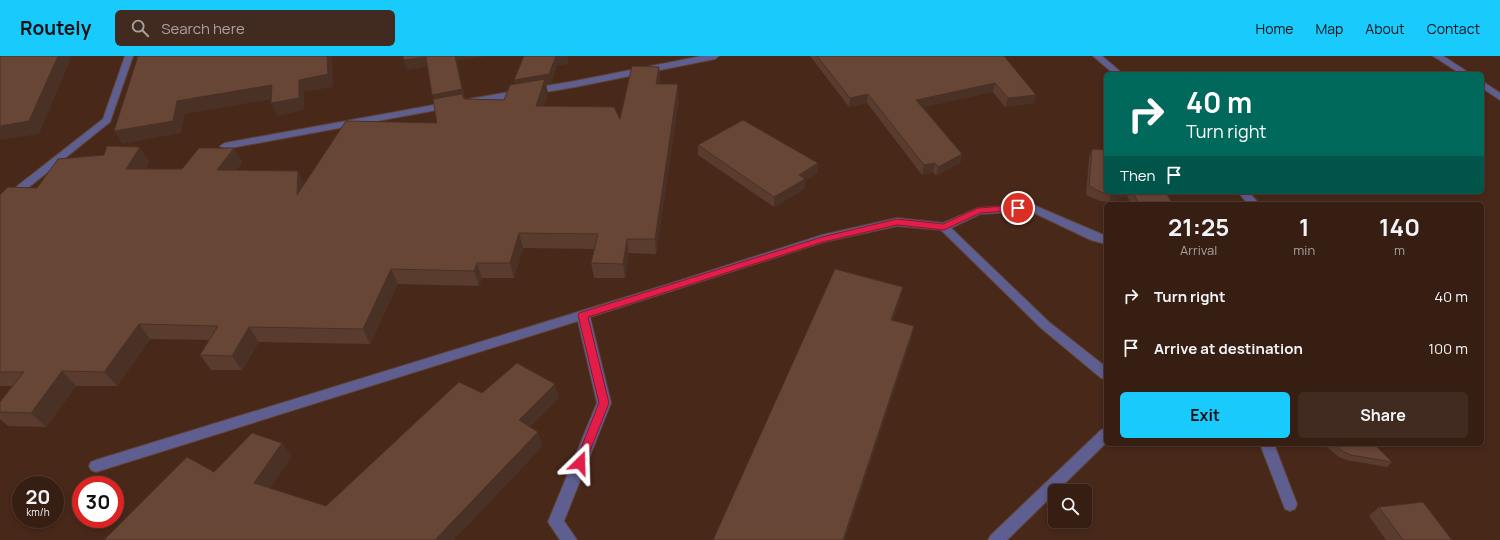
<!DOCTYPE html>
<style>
body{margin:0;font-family:Manrope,sans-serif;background:#412b21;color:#f1f3f6;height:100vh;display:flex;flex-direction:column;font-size:15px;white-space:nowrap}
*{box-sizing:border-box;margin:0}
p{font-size:13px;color:#aaa2a0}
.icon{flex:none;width:22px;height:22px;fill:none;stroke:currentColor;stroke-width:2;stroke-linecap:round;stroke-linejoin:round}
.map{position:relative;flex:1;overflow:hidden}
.sheet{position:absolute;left:1104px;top:146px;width:380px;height:244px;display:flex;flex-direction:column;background:#361e13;border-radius:6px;box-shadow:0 2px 6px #0003,0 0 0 1px #503c33}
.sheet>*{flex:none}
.guide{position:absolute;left:1104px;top:16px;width:380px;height:122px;border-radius:6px;box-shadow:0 2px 6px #0003,0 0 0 1px #503c33;background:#00695c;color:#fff;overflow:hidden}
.fabs{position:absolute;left:1048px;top:428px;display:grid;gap:8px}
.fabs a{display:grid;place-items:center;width:44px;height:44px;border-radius:6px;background:#361e13;box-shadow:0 2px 6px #0003,0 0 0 1px #503c33;font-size:20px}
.speed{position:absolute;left:12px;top:420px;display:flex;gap:8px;font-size:20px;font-weight:700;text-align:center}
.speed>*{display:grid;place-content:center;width:52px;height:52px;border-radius:50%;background:#361e13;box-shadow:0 2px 6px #0003,0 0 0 1px #503c33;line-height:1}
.speed small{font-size:10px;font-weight:400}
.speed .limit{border:6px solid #d22;background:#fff;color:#111}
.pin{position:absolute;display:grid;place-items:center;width:34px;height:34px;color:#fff;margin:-17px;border:2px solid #fff;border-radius:50%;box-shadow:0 1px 4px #0007}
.me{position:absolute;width:44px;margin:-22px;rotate:22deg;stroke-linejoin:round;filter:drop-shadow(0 0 3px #0008)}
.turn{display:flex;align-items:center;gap:14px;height:84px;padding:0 16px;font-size:18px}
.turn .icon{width:52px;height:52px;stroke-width:2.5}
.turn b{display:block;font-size:28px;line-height:34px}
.then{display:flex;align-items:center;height:38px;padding:0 16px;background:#0003;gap:8px;font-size:15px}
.eta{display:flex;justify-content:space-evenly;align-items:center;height:68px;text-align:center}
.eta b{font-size:24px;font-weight:700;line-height:28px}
.button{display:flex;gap:8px;margin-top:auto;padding:8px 16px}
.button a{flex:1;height:46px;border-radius:6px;background:#19cafc;color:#111;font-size:16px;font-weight:700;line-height:46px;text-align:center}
.button a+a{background:#412b21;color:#f1f3f6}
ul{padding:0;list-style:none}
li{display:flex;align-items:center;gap:12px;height:52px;padding:0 16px}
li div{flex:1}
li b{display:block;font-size:15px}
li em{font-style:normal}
header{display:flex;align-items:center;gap:24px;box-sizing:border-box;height:56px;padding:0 20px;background:#19cafc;color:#111}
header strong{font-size:19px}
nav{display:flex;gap:22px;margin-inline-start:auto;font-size:14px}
.search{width:280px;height:36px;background:#412b21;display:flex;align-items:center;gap:10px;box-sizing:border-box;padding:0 14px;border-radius:6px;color:#aaa2a0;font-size:15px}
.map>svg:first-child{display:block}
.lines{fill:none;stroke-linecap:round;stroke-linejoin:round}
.minor-casing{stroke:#614436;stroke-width:2}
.minor{fill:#5f5e91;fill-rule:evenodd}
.wall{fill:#593c2e}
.shaded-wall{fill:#493126}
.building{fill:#684636;stroke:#493126}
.route{fill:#e11d48;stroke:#92132f}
</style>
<header>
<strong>Routely</strong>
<div class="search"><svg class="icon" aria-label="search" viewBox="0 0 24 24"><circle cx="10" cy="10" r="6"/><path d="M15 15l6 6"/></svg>Search here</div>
<nav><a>Home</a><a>Map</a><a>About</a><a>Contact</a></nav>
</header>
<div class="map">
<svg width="1500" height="484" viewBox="0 0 1500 484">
<rect width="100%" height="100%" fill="#482819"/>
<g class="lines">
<defs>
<g id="minor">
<path d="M 125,0 L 133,0 L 110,66 L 24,135 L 16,135 L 15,133 L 16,131 L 103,63 Z"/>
<path d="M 702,0 L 719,0 L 715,3 L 575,31 L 469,49 L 464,46 L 469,43 L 575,25 Z"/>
<path d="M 1093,0 L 1102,0 L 1123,18 L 1114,18 Z"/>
<path d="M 1433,0 L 1443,0 L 1471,18 L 1461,18 Z"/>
<path d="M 1482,25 L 1500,37 L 1500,44 L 1482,32 Z"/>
<path d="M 450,46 L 453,47 L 455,49 L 453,51 L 225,93 L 220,90 L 225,87 Z"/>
<path d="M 1238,136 L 1249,136 L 1259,148 L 1248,148 Z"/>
<path d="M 1031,148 L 1106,180 L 1106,188 L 1091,184 L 1030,155 L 980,158 L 951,172 L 1049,266 L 1106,311 L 1106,323 L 1101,322 L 1041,272 L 941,174 L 897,170 L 824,186 L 590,261 L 611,347 L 564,465 L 577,484 L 560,484 L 548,466 L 597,347 L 578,265 L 96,416 L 91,414 L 89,410 L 91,406 L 96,404 L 672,227 L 822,179 L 897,162 L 943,167 L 978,152 Z"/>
<path d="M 1106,372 L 1106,387 L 1057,435 L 1055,435 L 1055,437 L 1007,484 L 988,484 L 991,479 L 1101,374 Z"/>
<path d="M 1260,388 L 1274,388 L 1297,448 L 1295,453 L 1290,455 L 1285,453 Z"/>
</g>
</defs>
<use href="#minor" class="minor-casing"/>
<use href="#minor" class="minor"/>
</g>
<g class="wall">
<path d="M 524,0 L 567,0 L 568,8 L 557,9 L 551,28 L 546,29 L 548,37 L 544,50 L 620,63 L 659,11 L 660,25 L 660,28 L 679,43 L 656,198 L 629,197 L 625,222 L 594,222 L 591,207 L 595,193 L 523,192 L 514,222 L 482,222 L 479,230 L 398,228 L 370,288 L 259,286 L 242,314 L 211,314 L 200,299 L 209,284 L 150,283 L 117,330 L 76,330 L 46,371 L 8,370 L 0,363 L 0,346 L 12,330 L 0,330 L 0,139 L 37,132 L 149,105 L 145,113 L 182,113 L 234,92 L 242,107 L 236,114 L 298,115 L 304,129 L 437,67 L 434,43 L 428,10 L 407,14 L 404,4 L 457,5 L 465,43 L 504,44 L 515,28 Z"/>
<path d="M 810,0 L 1004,0 L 1036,39 L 1034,47 L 1005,51 L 993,36 L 923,51 L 962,98 L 960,107 L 936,120 L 933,116 L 922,119 L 867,47 L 849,51 Z"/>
<path d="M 698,89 L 818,117 L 805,125 L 804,133 L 774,151 L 698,99 Z"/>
<path d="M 1092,93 L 1106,136 L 1166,136 L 1172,148 L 1131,148 L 1127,140 L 1109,146 L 1100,145 L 1086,139 L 1089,102 Z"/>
<path d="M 1323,388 L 1374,388 L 1392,406 L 1387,411 L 1346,404 L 1339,401 Z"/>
<path d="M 1379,451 L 1452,484 L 1386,484 L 1369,460 Z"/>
</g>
<g class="shaded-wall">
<path d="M 58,0 L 72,0 L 39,78 L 0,84 L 0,70 Z"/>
<path d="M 327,0 L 332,0 L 333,31 L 304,36 L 304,54 L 277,60 L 271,47 Z"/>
<path d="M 455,0 L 487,0 L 457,5 L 465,43 L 436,48 L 432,39 Z"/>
<path d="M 556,0 L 567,0 L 568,8 L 557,9 L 551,28 L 546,29 L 548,37 L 539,65 L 517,34 L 514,24 Z"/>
<path d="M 426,1 L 429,10 L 407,14 L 404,4 Z"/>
<path d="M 659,11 L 660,25 L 657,42 L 656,28 Z"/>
<path d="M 995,27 L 993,36 L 915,53 L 916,44 Z"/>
<path d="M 678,28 L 679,43 L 656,198 L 655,183 Z"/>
<path d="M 272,29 L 278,42 L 185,58 L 181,77 L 122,88 L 114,75 L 177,45 Z"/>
<path d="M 868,38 L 867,47 L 849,51 L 850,42 Z"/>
<path d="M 1036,39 L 1034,47 L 1005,51 L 1008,42 Z"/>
<path d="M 140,91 L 149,105 L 136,127 L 126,113 Z"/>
<path d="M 234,92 L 242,107 L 225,129 L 217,114 Z"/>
<path d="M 962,98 L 960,107 L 936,120 L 938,111 Z"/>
<path d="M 818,107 L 818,117 L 805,125 L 804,133 L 774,151 L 774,141 L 799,119 Z"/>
<path d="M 935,107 L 933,116 L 922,119 L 924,109 Z"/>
<path d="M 298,115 L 305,130 L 297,139 Z"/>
<path d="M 1116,136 L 1129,136 L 1127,140 L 1109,146 L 1112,137 Z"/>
<path d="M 519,177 L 523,192 L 514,222 L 510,207 Z"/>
<path d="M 627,183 L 629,197 L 625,222 L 623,208 Z"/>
<path d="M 477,207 L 482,222 L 479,230 L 474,215 Z"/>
<path d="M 391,213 L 398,228 L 370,288 L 363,273 Z"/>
<path d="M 903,231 L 900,246 L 888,279 L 891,264 Z"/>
<path d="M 139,268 L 150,283 L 117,330 L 104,316 Z"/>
<path d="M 914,270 L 911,285 L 845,484 L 843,484 Z"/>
<path d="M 249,271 L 259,286 L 242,314 L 232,300 Z"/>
<path d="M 62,315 L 76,330 L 46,371 L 31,357 Z"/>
<path d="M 555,328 L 559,342 L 523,378 L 519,364 Z"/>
<path d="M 538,376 L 543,390 L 454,484 L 435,484 Z"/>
<path d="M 282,387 L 292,400 L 265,440 L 254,427 Z"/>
</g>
<g class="building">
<path d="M 0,0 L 58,0 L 29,65 L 0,70 Z"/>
<path d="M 138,0 L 327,0 L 328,18 L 299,24 L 299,42 L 271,47 L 272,29 L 177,45 L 173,65 L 114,75 Z"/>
<path d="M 403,0 L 455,0 L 462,33 L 432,39 L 426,1 L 404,4 Z"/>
<path d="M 524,0 L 556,0 L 549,18 L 514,24 Z"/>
<path d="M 817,0 L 1004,0 L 1036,39 L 1008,42 L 995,27 L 916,44 L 962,98 L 938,111 L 935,107 L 924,109 L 868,38 L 850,42 Z"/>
<path d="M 632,10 L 659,11 L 656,28 L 678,28 L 655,183 L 627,183 L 623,208 L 591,207 L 598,178 L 519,177 L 510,207 L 477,207 L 474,215 L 391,213 L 363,273 L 249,271 L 232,300 L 200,299 L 218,270 L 139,268 L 104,316 L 62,315 L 31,357 L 0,356 L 0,346 L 24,316 L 0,316 L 0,139 L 8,131 L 37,132 L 58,103 L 104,99 L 107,90 L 140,91 L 126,113 L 182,113 L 199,92 L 234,92 L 217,114 L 298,115 L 297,139 L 346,65 L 437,67 L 433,43 L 462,38 L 464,43 L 504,44 L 510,29 L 545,23 L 536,50 L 614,51 L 620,63 Z"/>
<path d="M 743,64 L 818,107 L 799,119 L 805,123 L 774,141 L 698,89 Z"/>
<path d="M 1092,93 L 1106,94 L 1106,136 L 1116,136 L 1112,137 L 1103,137 L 1089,130 Z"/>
<path d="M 1133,136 L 1166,136 L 1172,148 L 1139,148 Z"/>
<path d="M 835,213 L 903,231 L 891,264 L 914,270 L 843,484 L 713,484 Z"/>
<path d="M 517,307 L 555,328 L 519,364 L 538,376 L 435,484 L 104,484 L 187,401 L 214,416 L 252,377 L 282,387 L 254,427 L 326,450 L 459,326 L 482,337 Z"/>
<path d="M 1334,388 L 1374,388 L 1392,406 L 1351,399 L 1344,396 Z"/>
<path d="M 1423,446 L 1452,484 L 1403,484 L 1379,451 Z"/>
</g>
<path class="route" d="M 1018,149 L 1022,152 L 1021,154 L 980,157 L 944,174 L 897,169 L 823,186 L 588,261 L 609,347 L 584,410 L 580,411 L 576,410 L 575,407 L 599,347 L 578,259 L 579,257 L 822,181 L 897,163 L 943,168 L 978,152 Z"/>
</svg>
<div class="fabs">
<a><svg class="icon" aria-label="search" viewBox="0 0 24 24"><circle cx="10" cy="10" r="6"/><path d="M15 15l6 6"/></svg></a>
</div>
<div class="speed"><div>20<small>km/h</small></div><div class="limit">30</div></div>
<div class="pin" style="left:1018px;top:152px;background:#d93025"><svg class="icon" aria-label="arrive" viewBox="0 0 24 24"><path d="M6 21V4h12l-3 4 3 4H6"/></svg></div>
<svg class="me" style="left:580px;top:407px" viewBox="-20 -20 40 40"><path d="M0-17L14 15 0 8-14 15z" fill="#e11d48" stroke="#fff" stroke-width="4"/></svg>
<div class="guide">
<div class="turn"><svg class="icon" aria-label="right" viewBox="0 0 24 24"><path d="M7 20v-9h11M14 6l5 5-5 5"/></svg><div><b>40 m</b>Turn right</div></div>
<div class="then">Then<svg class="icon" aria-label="arrive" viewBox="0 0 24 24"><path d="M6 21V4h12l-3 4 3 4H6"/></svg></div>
</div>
<section class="sheet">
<div class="eta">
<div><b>21:25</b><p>Arrival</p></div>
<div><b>1</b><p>min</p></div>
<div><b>140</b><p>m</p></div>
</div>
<ul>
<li><svg class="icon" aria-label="right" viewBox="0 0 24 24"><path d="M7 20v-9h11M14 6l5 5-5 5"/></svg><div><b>Turn right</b></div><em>40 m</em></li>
<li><svg class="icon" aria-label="arrive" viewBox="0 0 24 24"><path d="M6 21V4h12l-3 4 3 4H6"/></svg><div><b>Arrive at destination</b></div><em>100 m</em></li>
</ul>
<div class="button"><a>Exit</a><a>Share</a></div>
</section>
</div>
